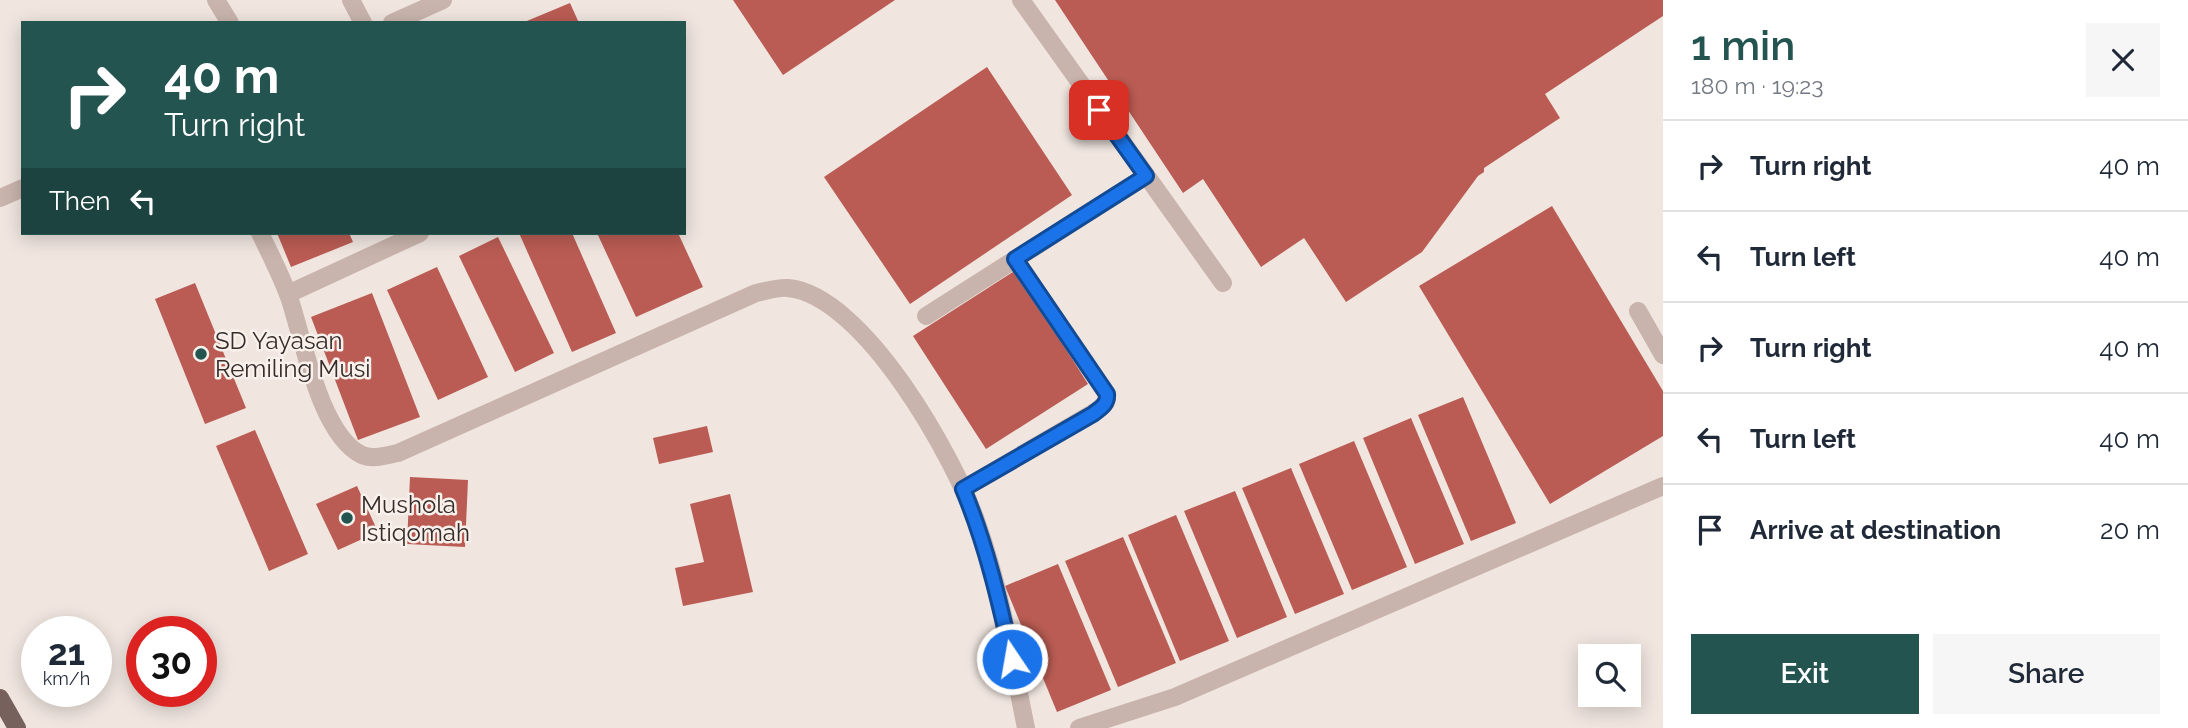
<!DOCTYPE html>
<meta charset="utf-8">
<style>
body{margin:0;font-family:Raleway,sans-serif;background:#f6f6f7;color:#1f2937;height:100vh;display:flex;flex-direction:column;font-size:26px;white-space:nowrap}
*{box-sizing:border-box;margin:0}
p{font-size:23px;color:#747a83}
.icon{flex:none;width:38px;height:38px;fill:none;stroke:currentColor;stroke-width:2;stroke-linecap:round;stroke-linejoin:round}
.map{position:relative;flex:1;overflow:hidden}
.drawer{display:flex;flex-direction:column;background:#fff;width:525px}
.drawer>*{flex:none}
.hud{position:absolute;left:21px;top:21px;width:665px;height:214px;border-radius:0px;box-shadow:0 4px 18px #0003;background:#235450;color:#fff;overflow:hidden}
.buttons{position:absolute;left:1578px;top:644px;display:grid;gap:14px}
.buttons a{display:grid;place-items:center;width:63px;height:63px;border-radius:0px;background:#fff;box-shadow:0 4px 18px #0003;font-size:35px}
.speed{position:absolute;left:21px;top:616px;display:flex;gap:14px;font-size:35px;font-weight:700;text-align:center}
.speed>*{display:grid;place-content:center;width:91px;height:91px;border-radius:50%;background:#fff;box-shadow:0 4px 18px #0003;line-height:1}
.speed small{font-size:18px;font-weight:400}
.speed .limit{border:10px solid #d22;background:#fff;color:#111}
.pin{position:absolute;display:grid;place-items:center;width:60px;height:60px;color:#fff;margin:-30px;border-radius:14px;box-shadow:0 4px 10px #0006}
.me{position:absolute;width:77px;margin:-38px;rotate:348deg;stroke-linejoin:round;filter:drop-shadow(0 0 5px #0008)}
.turn{display:flex;align-items:center;gap:24px;height:147px;padding:0 28px;font-size:32px}
.turn .icon{width:91px;height:91px;stroke-width:2.5}
.turn b{display:block;font-size:49px;line-height:60px}
.then{display:flex;align-items:center;height:66px;padding:0 28px;background:#0003;gap:14px;font-size:26px}
.round{display:grid;place-items:center;flex:none;width:74px;height:74px;border-radius:0px;background:#f6f6f7}
.headline{display:flex;align-items:center;justify-content:space-between;height:119px;padding:0 28px}
h1{font-size:42px;font-weight:600;line-height:52px;color:#235450}
.button{display:flex;gap:14px;margin-top:auto;padding:14px 28px}
.button a{flex:1;height:80px;border-radius:0px;background:#235450;color:#fff;font-size:28px;font-weight:600;line-height:80px;text-align:center}
.button a+a{background:#f6f6f7;color:#1f2937}
ul{padding:0;list-style:none}
li{display:flex;align-items:center;gap:21px;height:91px;padding:0 28px;border-top:2px solid #e0e1e3}
li div{flex:1}
li b{display:block;font-size:26px}
li em{font-style:normal}
main{display:flex;flex:1;min-height:0}
.map>svg:first-child{display:block}
.building{fill:#ba5c53}
.lines{fill:none;stroke-linecap:round;stroke-linejoin:round}
.minor{stroke:#c8b4ac;stroke-width:18}
.major{stroke:#77615d;stroke-width:18}
.route-casing{stroke:#114b97;stroke-width:18}
.route{stroke:#1a73e8;stroke-width:12}
.poi-dot{fill:#235450;stroke:#f8f0eb;stroke-width:2.5}
.labels{text-anchor:middle;dominant-baseline:central;stroke-width:5;stroke-linejoin:round;paint-order:stroke}
.poi-label{font-size:24px;fill:#362c2a;stroke:#f8f0eb;text-anchor:start}
</style>
<main>
<div class="map">
<svg width="1663" height="728" viewBox="0 0 1663 728">
<rect width="100%" height="100%" fill="#f0e5df"/>
<g class="building">
<path d="M 733,0 L 895,0 L 783,75 Z"/>
<path d="M 1055,0 L 1663,0 L 1663,16 L 1545,94 L 1560,118 L 1484,168 L 1484,172 L 1478,176 L 1422,252 L 1346,302 L 1304,238 L 1261,267 L 1203,179 L 1183,193 Z"/>
<path d="M 570,3 L 579,23 L 522,23 Z"/>
<path d="M 987,67 L 1072,195 L 910,304 L 824,177 Z"/>
<path d="M 1552,206 L 1663,391 L 1663,436 L 1550,504 L 1419,286 Z"/>
<path d="M 277,233 L 349,233 L 353,242 L 291,267 Z"/>
<path d="M 519,233 L 572,233 L 616,333 L 572,352 Z"/>
<path d="M 597,233 L 678,233 L 703,287 L 636,317 Z"/>
<path d="M 498,237 L 554,353 L 515,372 L 459,256 Z"/>
<path d="M 437,267 L 488,377 L 438,400 L 387,290 Z"/>
<path d="M 1016,270 L 1088,384 L 986,449 L 913,336 Z"/>
<path d="M 195,283 L 246,408 L 205,424 L 155,299 Z"/>
<path d="M 372,293 L 420,417 L 358,440 L 311,317 Z"/>
<path d="M 1463,397 L 1516,523 L 1471,541 L 1418,415 Z"/>
<path d="M 1411,418 L 1464,544 L 1415,564 L 1363,438 Z"/>
<path d="M 707,426 L 713,452 L 659,464 L 653,438 Z"/>
<path d="M 255,430 L 308,554 L 269,571 L 216,446 Z"/>
<path d="M 1354,441 L 1407,567 L 1352,590 L 1299,464 Z"/>
<path d="M 1291,468 L 1344,594 L 1295,614 L 1242,488 Z"/>
<path d="M 410,477 L 468,480 L 465,547 L 407,544 Z"/>
<path d="M 357,486 L 378,532 L 338,550 L 316,504 Z"/>
<path d="M 1235,491 L 1287,617 L 1237,638 L 1184,511 Z"/>
<path d="M 730,494 L 753,592 L 683,606 L 675,568 L 704,562 L 690,504 Z"/>
<path d="M 1176,515 L 1229,641 L 1180,661 L 1128,535 Z"/>
<path d="M 1123,537 L 1176,663 L 1118,687 L 1065,561 Z"/>
<path d="M 1058,564 L 1111,690 L 1057,712 L 1005,586 Z"/>
</g>
<g class="lines">
<g class="minor">
<path d="M 216,0 L 230,23"/>
<path d="M 351,0 L 363,23"/>
<path d="M 1021,0 L 1223,283"/>
<path d="M 392,23 L 443,0"/>
<path d="M 0,198 L 23,188"/>
<path d="M 260,233 C 270,254 281,275 289,297 C 303,338 320,435 362,455 C 373,460 387,455 398,453 L 756,293 C 766,291 778,287 788,288 C 864,295 956,460 978,526 C 1001,591 1012,660 1026,728"/>
<path d="M 288,294 L 420,233"/>
<path d="M 1638,311 L 1663,355"/>
<path d="M 926,316 L 1146,176"/>
<path d="M 963,489 L 1093,413 C 1101,408 1108,404 1107,394 L 1015,259"/>
<path d="M 1079,728 L 1175,697 L 1663,486"/>
</g>
<path class="major" d="M 0,698 L 17,728"/>
</g>
<g class="lines">
<defs>
<path id="route" d="M 1012,659 C 999,600 986,544 963,489 L 1093,414 C 1101,408 1108,404 1107,394 L 1015,259 L 1146,176 L 1099,110"/>
</defs>
<use href="#route" class="route-casing"/>
<use href="#route" class="route"/>
</g>
<g class="poi-dot">
<circle cx="201" cy="354" r="7"/>
<circle cx="347" cy="518" r="7"/>
</g>
<g class="labels">
<g class="poi-label">
<text x="215" y="340">SD Yayasan<tspan x="215" dy="28">Remiling Musi</tspan></text>
<text x="361" y="504">Mushola<tspan x="361" dy="28">Istiqomah</tspan></text>
</g>
</g>
</svg>
<div class="buttons">
<a><svg class="icon" aria-label="search" viewBox="0 0 24 24"><circle cx="10" cy="10" r="6"/><path d="M15 15l6 6"/></svg></a>
</div>
<div class="speed"><div>21<small>km/h</small></div><div class="limit">30</div></div>
<div class="pin" style="left:1099px;top:110px;background:#d93025"><svg class="icon" aria-label="arrive" viewBox="0 0 24 24"><path d="M6 21V4h12l-3 4 3 4H6"/></svg></div>
<svg class="me" style="left:1012px;top:659px" viewBox="-20 -20 40 40"><circle r="17" fill="#1a73e8" stroke="#fff" stroke-width="3"/><path d="M0-11L8 9 0 5-8 9z" fill="#fff"/></svg>
<div class="hud">
<div class="turn"><svg class="icon" aria-label="right" viewBox="0 0 24 24"><path d="M7 20v-9h11M14 6l5 5-5 5"/></svg><div><b>40 m</b>Turn right</div></div>
<div class="then">Then<svg class="icon" aria-label="left" viewBox="0 0 24 24"><path d="M17 20v-9H6M10 6l-5 5 5 5"/></svg></div>
</div>
</div>
<section class="drawer">
<div class="headline"><div><h1>1 min</h1><p>180 m · 19:23</p></div><a class="round"><svg class="icon" aria-label="close" viewBox="0 0 24 24"><path d="M6 6l12 12M18 6L6 18"/></svg></a></div>
<ul>
<li><svg class="icon" aria-label="right" viewBox="0 0 24 24"><path d="M7 20v-9h11M14 6l5 5-5 5"/></svg><div><b>Turn right</b></div><em>40 m</em></li>
<li><svg class="icon" aria-label="left" viewBox="0 0 24 24"><path d="M17 20v-9H6M10 6l-5 5 5 5"/></svg><div><b>Turn left</b></div><em>40 m</em></li>
<li><svg class="icon" aria-label="right" viewBox="0 0 24 24"><path d="M7 20v-9h11M14 6l5 5-5 5"/></svg><div><b>Turn right</b></div><em>40 m</em></li>
<li><svg class="icon" aria-label="left" viewBox="0 0 24 24"><path d="M17 20v-9H6M10 6l-5 5 5 5"/></svg><div><b>Turn left</b></div><em>40 m</em></li>
<li><svg class="icon" aria-label="arrive" viewBox="0 0 24 24"><path d="M6 21V4h12l-3 4 3 4H6"/></svg><div><b>Arrive at destination</b></div><em>20 m</em></li>
</ul>
<div class="button"><a>Exit</a><a>Share</a></div>
</section>
</main>
